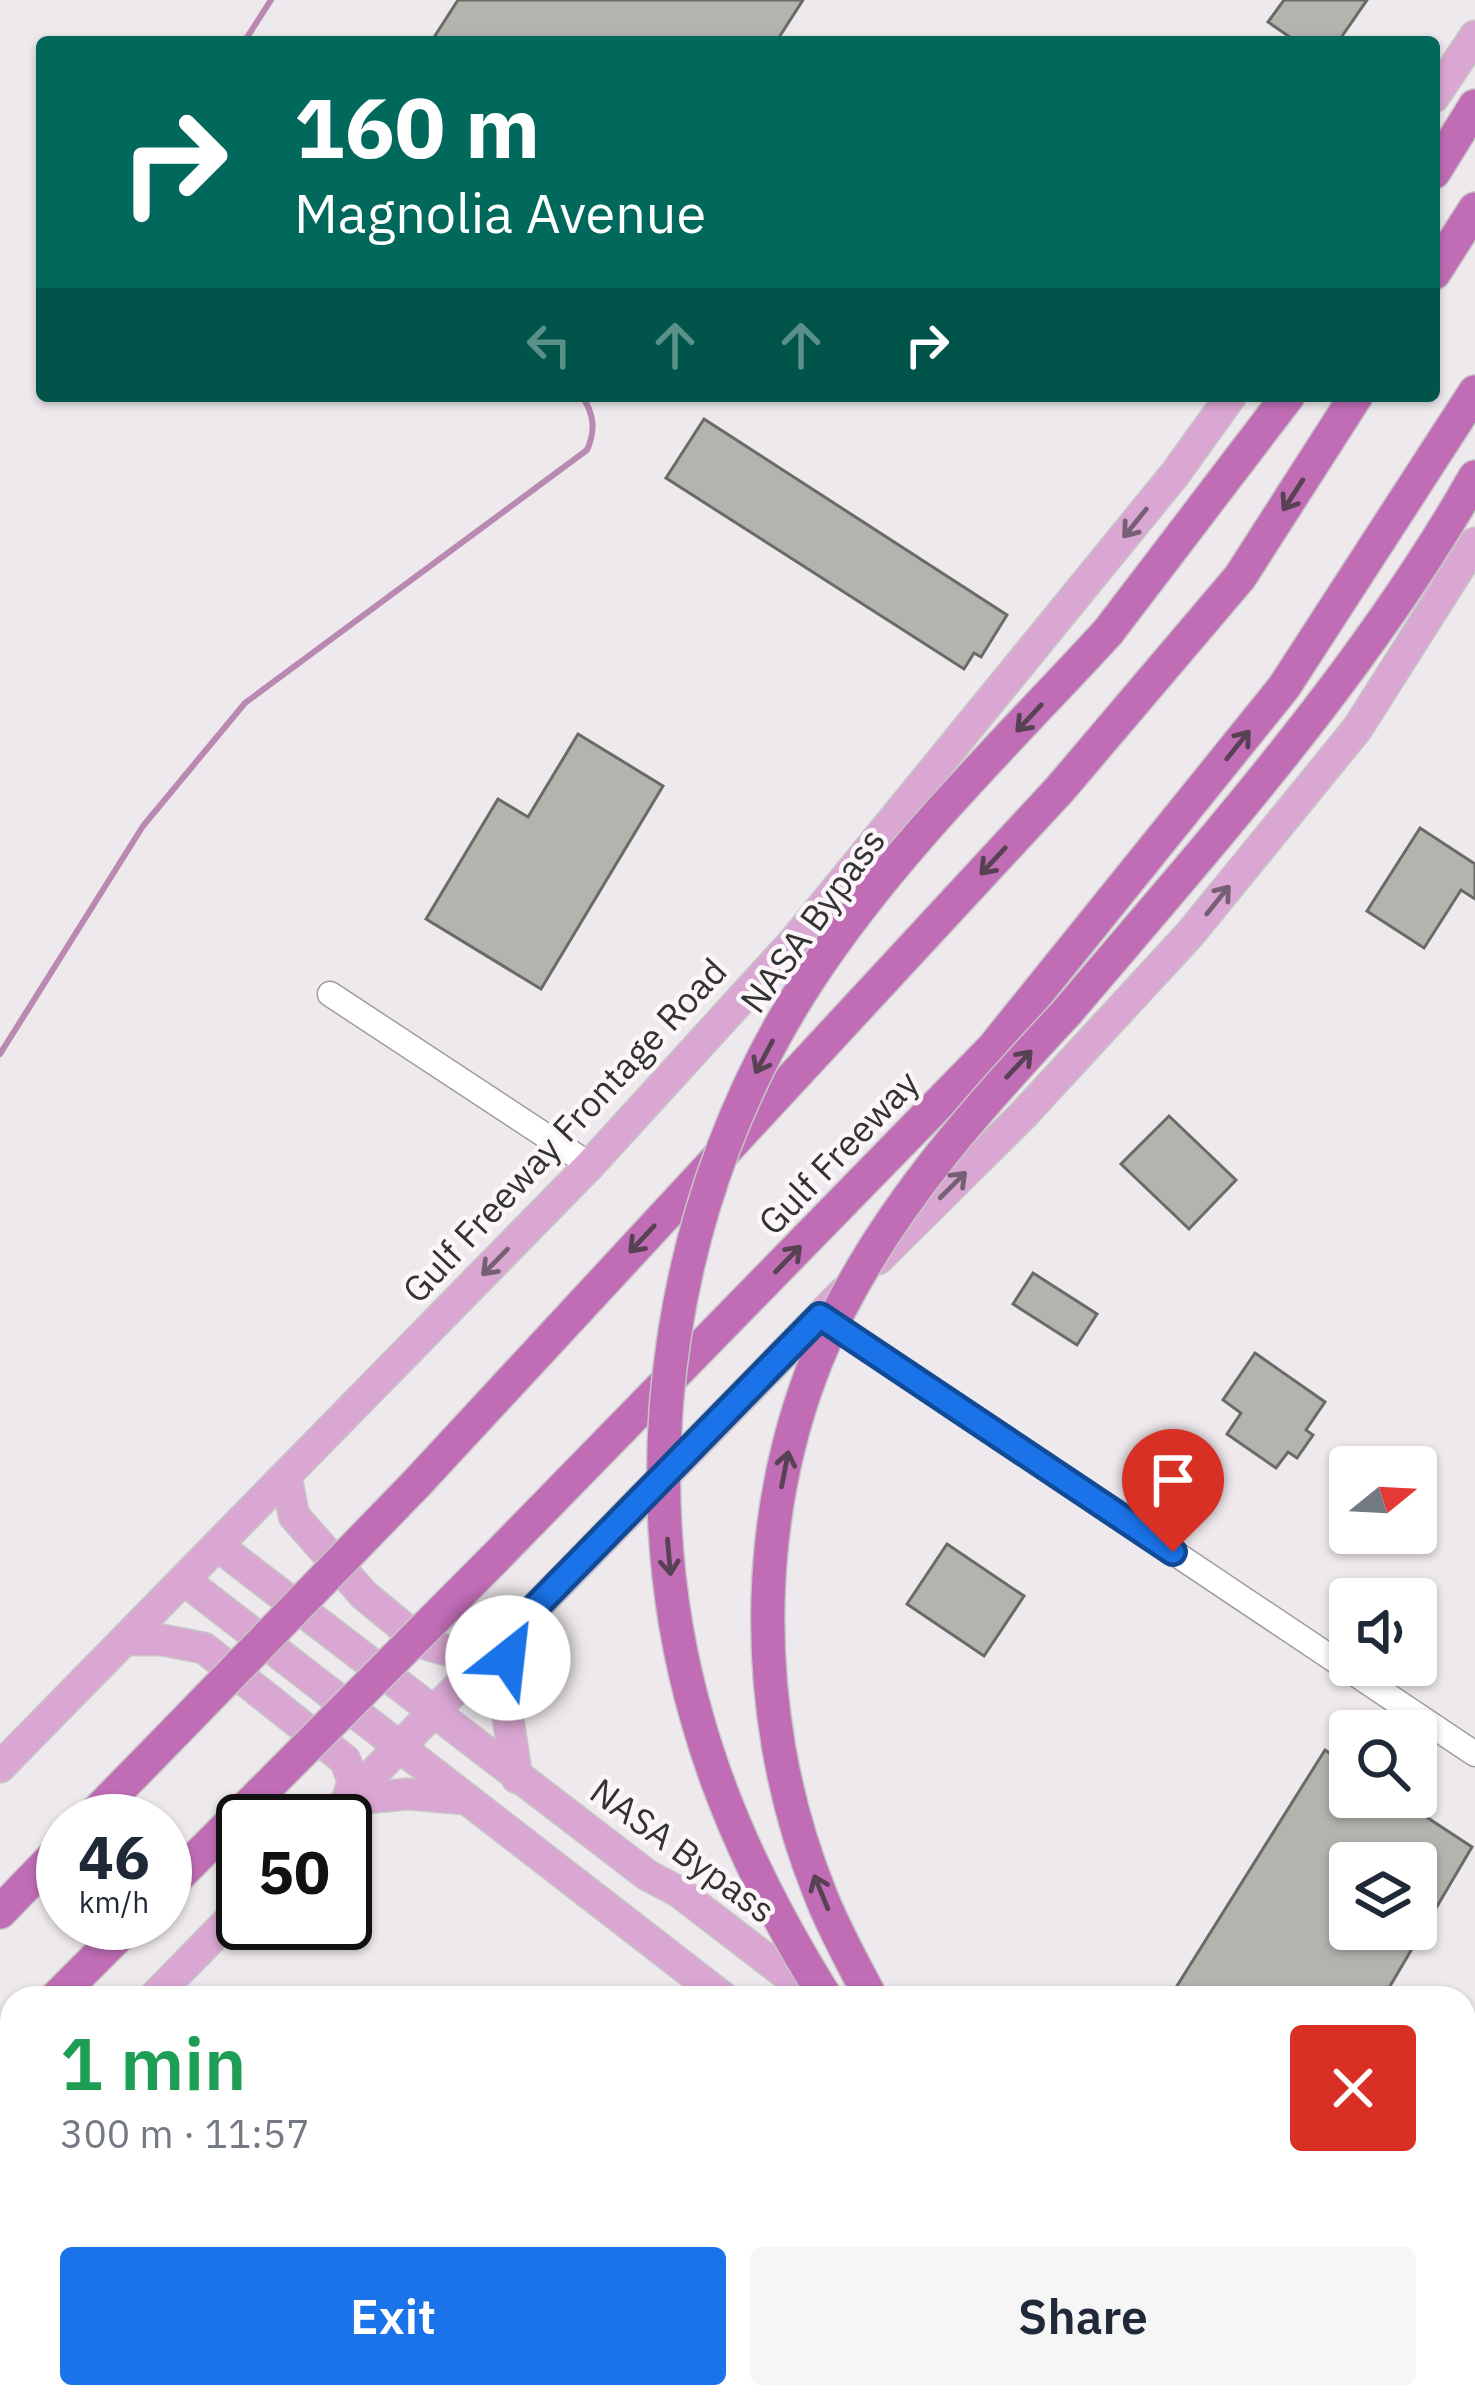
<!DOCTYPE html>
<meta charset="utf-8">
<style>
body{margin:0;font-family:"IBM Plex Sans",sans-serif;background:#f6f6f7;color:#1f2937;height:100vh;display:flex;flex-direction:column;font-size:45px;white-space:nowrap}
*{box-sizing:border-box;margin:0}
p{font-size:39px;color:#747a83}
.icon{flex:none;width:66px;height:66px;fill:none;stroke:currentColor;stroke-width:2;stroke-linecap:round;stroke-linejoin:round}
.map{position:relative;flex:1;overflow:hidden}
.drawer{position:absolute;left:0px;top:1986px;width:1476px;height:423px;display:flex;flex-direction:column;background:#fff;border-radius:36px 36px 0 0;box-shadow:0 3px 9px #0004}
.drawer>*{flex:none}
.banner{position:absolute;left:36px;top:36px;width:1404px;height:366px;border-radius:12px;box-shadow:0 3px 9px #0004;background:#00695c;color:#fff;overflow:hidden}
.needle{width:78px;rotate:72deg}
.fabs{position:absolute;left:1329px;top:1446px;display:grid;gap:24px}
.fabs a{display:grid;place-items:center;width:108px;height:108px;border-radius:12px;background:#fff;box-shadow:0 3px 9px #0004;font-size:60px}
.speed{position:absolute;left:36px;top:1794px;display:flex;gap:24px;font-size:60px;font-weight:700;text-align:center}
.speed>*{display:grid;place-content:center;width:156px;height:156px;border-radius:50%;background:#fff;box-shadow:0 3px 9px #0004;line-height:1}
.speed small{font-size:30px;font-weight:400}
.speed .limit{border:6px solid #111;border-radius:18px;background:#fff;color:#111}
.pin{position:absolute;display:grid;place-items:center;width:102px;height:102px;color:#fff;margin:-123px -51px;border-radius:50% 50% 50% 0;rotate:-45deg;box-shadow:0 0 12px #0007}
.pin .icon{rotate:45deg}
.me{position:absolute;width:132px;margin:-66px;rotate:29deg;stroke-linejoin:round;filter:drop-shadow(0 0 9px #0008)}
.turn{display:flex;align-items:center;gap:42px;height:252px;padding:0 60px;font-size:54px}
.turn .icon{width:156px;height:156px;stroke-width:2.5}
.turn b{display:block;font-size:84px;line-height:102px}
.lanes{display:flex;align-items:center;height:114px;padding:0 60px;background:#0003;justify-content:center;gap:60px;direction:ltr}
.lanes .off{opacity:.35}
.round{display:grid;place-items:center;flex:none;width:126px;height:126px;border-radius:12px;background:#f6f6f7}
.head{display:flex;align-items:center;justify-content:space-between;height:204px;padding:0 60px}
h1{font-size:72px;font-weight:600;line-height:90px;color:#1e9e55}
.action{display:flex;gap:24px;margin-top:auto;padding:24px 60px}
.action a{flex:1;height:138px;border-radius:12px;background:#1a73e8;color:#fff;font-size:48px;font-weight:600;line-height:138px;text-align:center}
.action a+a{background:#f6f6f7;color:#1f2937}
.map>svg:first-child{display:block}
.forest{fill:#cf9ec7}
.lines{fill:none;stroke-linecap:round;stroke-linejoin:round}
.stream{stroke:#b989b1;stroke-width:6}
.building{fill:#b2b4ae;stroke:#6a6b66;stroke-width:3;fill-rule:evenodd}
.minor-casing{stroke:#a09b9f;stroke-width:27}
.major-casing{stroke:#c6c6c6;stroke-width:33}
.highway-casing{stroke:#c6c6c6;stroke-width:36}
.minor{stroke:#fff;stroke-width:24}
.major{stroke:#daa7d3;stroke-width:30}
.highway{stroke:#c16db6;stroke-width:33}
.highway-bridge-casing{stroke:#c6c6c6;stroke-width:36;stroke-linecap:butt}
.highway-bridge{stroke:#c16db6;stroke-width:33}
.oneway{stroke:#574254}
.oneway2{stroke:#766174}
.route-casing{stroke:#114b97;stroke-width:30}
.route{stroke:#1a73e8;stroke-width:21}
.labels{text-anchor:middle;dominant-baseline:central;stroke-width:9;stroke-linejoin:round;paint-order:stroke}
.street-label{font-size:36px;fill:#343334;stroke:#fbf6fa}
</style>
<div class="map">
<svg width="1475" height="2407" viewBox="0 0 1475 2407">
<rect width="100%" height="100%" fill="#eee9ed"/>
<path class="forest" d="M 967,2397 L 1136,2397 L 1147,2407 L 961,2407 Z"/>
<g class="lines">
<g class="stream">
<path d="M 244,42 L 271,0"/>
<path d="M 0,1054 L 143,826 L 245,703 L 587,450 C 596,430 594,414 582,396"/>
</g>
</g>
<g class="building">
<path d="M 458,0 L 803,0 L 776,42 L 431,42 Z"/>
<path d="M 1284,0 L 1367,0 L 1338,42 L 1297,42 L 1268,22 Z"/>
<path d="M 704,419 L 1007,615 L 981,657 L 974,653 L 964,669 L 666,478 Z"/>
<path d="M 578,734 L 663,786 L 541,989 L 426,919 L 498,799 L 528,817 Z"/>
<path d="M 1420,828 L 1475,864 L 1475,899 L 1461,890 L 1424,948 L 1367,911 Z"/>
<path d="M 1169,1116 L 1236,1180 L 1189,1229 L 1121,1164 Z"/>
<path d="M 1033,1273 L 1097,1314 L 1077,1345 L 1013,1304 Z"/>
<path d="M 1255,1353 L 1325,1402 L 1306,1430 L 1313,1435 L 1297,1458 L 1288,1452 L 1276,1468 L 1227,1434 L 1241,1413 L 1223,1400 Z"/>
<path d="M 947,1544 L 1024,1596 L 984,1656 L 907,1604 Z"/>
<path d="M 1325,1750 L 1350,1767 L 1350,1797 L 1396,1797 L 1472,1847 L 1383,1998 L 1188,1998 L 1175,1989 ZM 1350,1863 L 1416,1863 L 1416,1929 L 1350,1929 Z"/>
</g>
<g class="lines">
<defs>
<g id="minor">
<path d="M 330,994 L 590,1165"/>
<path d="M 822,1317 L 1475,1754"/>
<path d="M 0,2274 L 12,2286"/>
<path d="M 0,2325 L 12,2338"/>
<path d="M 56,2397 L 62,2407"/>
<path d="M 98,2397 L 103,2407"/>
</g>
<g id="major">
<path d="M 1434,97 L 1475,36"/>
<path d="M 878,1259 L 1023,1115 L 1190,934 L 1357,729 L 1475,543"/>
<path d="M 286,1476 L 294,1516 L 364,1595 L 422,1643 L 453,1652 L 489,1654"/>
<path d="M 218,1546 L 647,1875 L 679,1892 L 817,1998"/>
<path d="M 184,1580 L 724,1998"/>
<path d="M 513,1630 L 503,1685 L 517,1778"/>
<path d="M 125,1640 L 162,1640 L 204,1648 L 345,1760 L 353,1781 L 347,1800"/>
<path d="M 0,1767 L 590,1165 L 796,939 L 1175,474 L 1231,396"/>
<path d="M 347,1800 L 407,1794 L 466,1799"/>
<path d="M 327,1821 L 843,1293"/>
<path d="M 153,1998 L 243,1906"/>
<path d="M 0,2154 L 12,2142"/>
<path d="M 1179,2397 L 1190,2407"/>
<path d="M 1441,2399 L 1475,2402"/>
</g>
<g id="highway">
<path d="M 1434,172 L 1475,106"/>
<path d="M 1434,273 L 1475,209"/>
<path d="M 1108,632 L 1288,396"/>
<path d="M 1067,1012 C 1212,841 1364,672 1475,477"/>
<path d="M 416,1484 L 1060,789 L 1240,577 L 1356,396"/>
<path d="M 494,1559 L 993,1048 L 1284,687 L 1475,392"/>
<path d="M 88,1821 L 177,1730"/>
<path d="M 165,1889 L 261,1793"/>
<path d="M 0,1912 L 63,1847"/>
<path d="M 56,1998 L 131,1923"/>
<path d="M 0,2054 L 12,2042"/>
<path d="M 1276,2397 L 1291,2407"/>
<path d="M 1314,2397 L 1328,2407"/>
</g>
</defs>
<use href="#minor" class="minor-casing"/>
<use href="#major" class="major-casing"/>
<use href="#highway" class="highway-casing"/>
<use href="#minor" class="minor"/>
<use href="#major" class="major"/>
<use href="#highway" class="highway"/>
<defs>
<g id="highway-bridge">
<path d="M 177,1730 L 416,1484"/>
<path d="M 261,1793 L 494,1559"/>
<path d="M 826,1998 C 771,1910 725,1818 697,1718 C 626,1472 670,1189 811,976 C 894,850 1006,743 1108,632"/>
<path d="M 871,1998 C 853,1963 833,1928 819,1891 C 746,1708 749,1484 841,1307 C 898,1196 982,1103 1067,1012"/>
</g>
</defs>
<use href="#highway-bridge" class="highway-bridge-casing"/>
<use href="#highway-bridge" class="highway-bridge"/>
</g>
<defs><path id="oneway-shaft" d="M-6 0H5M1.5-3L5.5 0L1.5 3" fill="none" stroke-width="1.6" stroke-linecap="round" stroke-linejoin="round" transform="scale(3)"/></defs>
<g class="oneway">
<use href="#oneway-shaft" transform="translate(1293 495) rotate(123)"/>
<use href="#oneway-shaft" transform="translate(1029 718) rotate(133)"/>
<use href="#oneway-shaft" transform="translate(1238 745) rotate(-51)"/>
<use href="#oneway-shaft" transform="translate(993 861) rotate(133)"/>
<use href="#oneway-shaft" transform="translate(764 1057) rotate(118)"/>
<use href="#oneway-shaft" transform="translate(1019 1064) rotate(-47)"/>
<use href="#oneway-shaft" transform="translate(642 1239) rotate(133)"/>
<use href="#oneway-shaft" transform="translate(788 1259) rotate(-46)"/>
<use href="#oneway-shaft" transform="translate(785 1469) rotate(-79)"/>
<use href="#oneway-shaft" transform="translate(669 1557) rotate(85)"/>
<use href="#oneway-shaft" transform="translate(821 1892) rotate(-112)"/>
</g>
<g class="oneway2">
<use href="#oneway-shaft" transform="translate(1135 523) rotate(129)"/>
<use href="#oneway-shaft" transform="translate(1218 900) rotate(-51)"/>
<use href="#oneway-shaft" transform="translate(953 1185) rotate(-45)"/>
<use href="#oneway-shaft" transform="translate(495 1262) rotate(134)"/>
</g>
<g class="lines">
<defs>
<path id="route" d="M 508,1658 L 513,1630 L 820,1316 L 1173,1552"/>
</defs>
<use href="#route" class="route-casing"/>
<use href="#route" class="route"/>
</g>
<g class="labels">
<g class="street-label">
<text transform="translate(812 920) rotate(-54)">NASA Bypass</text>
<text transform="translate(564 1130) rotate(-47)">Gulf Freeway Frontage Road</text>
<text transform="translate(838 1152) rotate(-46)">Gulf Freeway</text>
<text transform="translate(683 1850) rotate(36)">NASA Bypass</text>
</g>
</g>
</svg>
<div class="fabs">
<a><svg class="needle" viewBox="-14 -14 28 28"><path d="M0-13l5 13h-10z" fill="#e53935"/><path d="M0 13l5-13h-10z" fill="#747a83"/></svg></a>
<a><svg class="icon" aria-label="sound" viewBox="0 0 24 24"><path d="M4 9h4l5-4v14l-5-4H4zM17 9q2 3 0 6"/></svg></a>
<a><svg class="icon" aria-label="search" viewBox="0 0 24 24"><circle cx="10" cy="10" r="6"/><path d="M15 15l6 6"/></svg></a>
<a><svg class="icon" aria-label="layers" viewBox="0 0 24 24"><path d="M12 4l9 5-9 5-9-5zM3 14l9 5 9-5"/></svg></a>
</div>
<div class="speed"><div>46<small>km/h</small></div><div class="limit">50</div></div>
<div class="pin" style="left:1173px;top:1552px;background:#d93025"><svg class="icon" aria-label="arrive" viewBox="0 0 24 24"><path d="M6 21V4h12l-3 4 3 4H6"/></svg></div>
<svg class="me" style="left:508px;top:1658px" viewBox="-20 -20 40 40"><circle r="19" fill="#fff"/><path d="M0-13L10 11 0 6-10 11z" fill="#1a73e8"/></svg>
<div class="banner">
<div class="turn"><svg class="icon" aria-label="right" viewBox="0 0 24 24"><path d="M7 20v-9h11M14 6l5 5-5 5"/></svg><div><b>160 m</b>Magnolia Avenue</div></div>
<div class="lanes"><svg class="icon off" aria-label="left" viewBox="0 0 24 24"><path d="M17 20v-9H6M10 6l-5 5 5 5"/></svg><svg class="icon off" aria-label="ahead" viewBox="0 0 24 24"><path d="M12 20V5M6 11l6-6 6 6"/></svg><svg class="icon off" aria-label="ahead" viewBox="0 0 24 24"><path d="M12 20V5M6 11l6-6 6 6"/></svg><svg class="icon" aria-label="right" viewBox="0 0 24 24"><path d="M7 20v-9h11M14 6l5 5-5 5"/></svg></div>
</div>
<section class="drawer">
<div class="head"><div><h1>1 min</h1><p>300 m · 11:57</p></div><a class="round" style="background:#d93025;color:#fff"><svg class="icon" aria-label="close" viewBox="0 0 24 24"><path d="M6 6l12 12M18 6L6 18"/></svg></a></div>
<div class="action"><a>Exit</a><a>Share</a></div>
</section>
</div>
